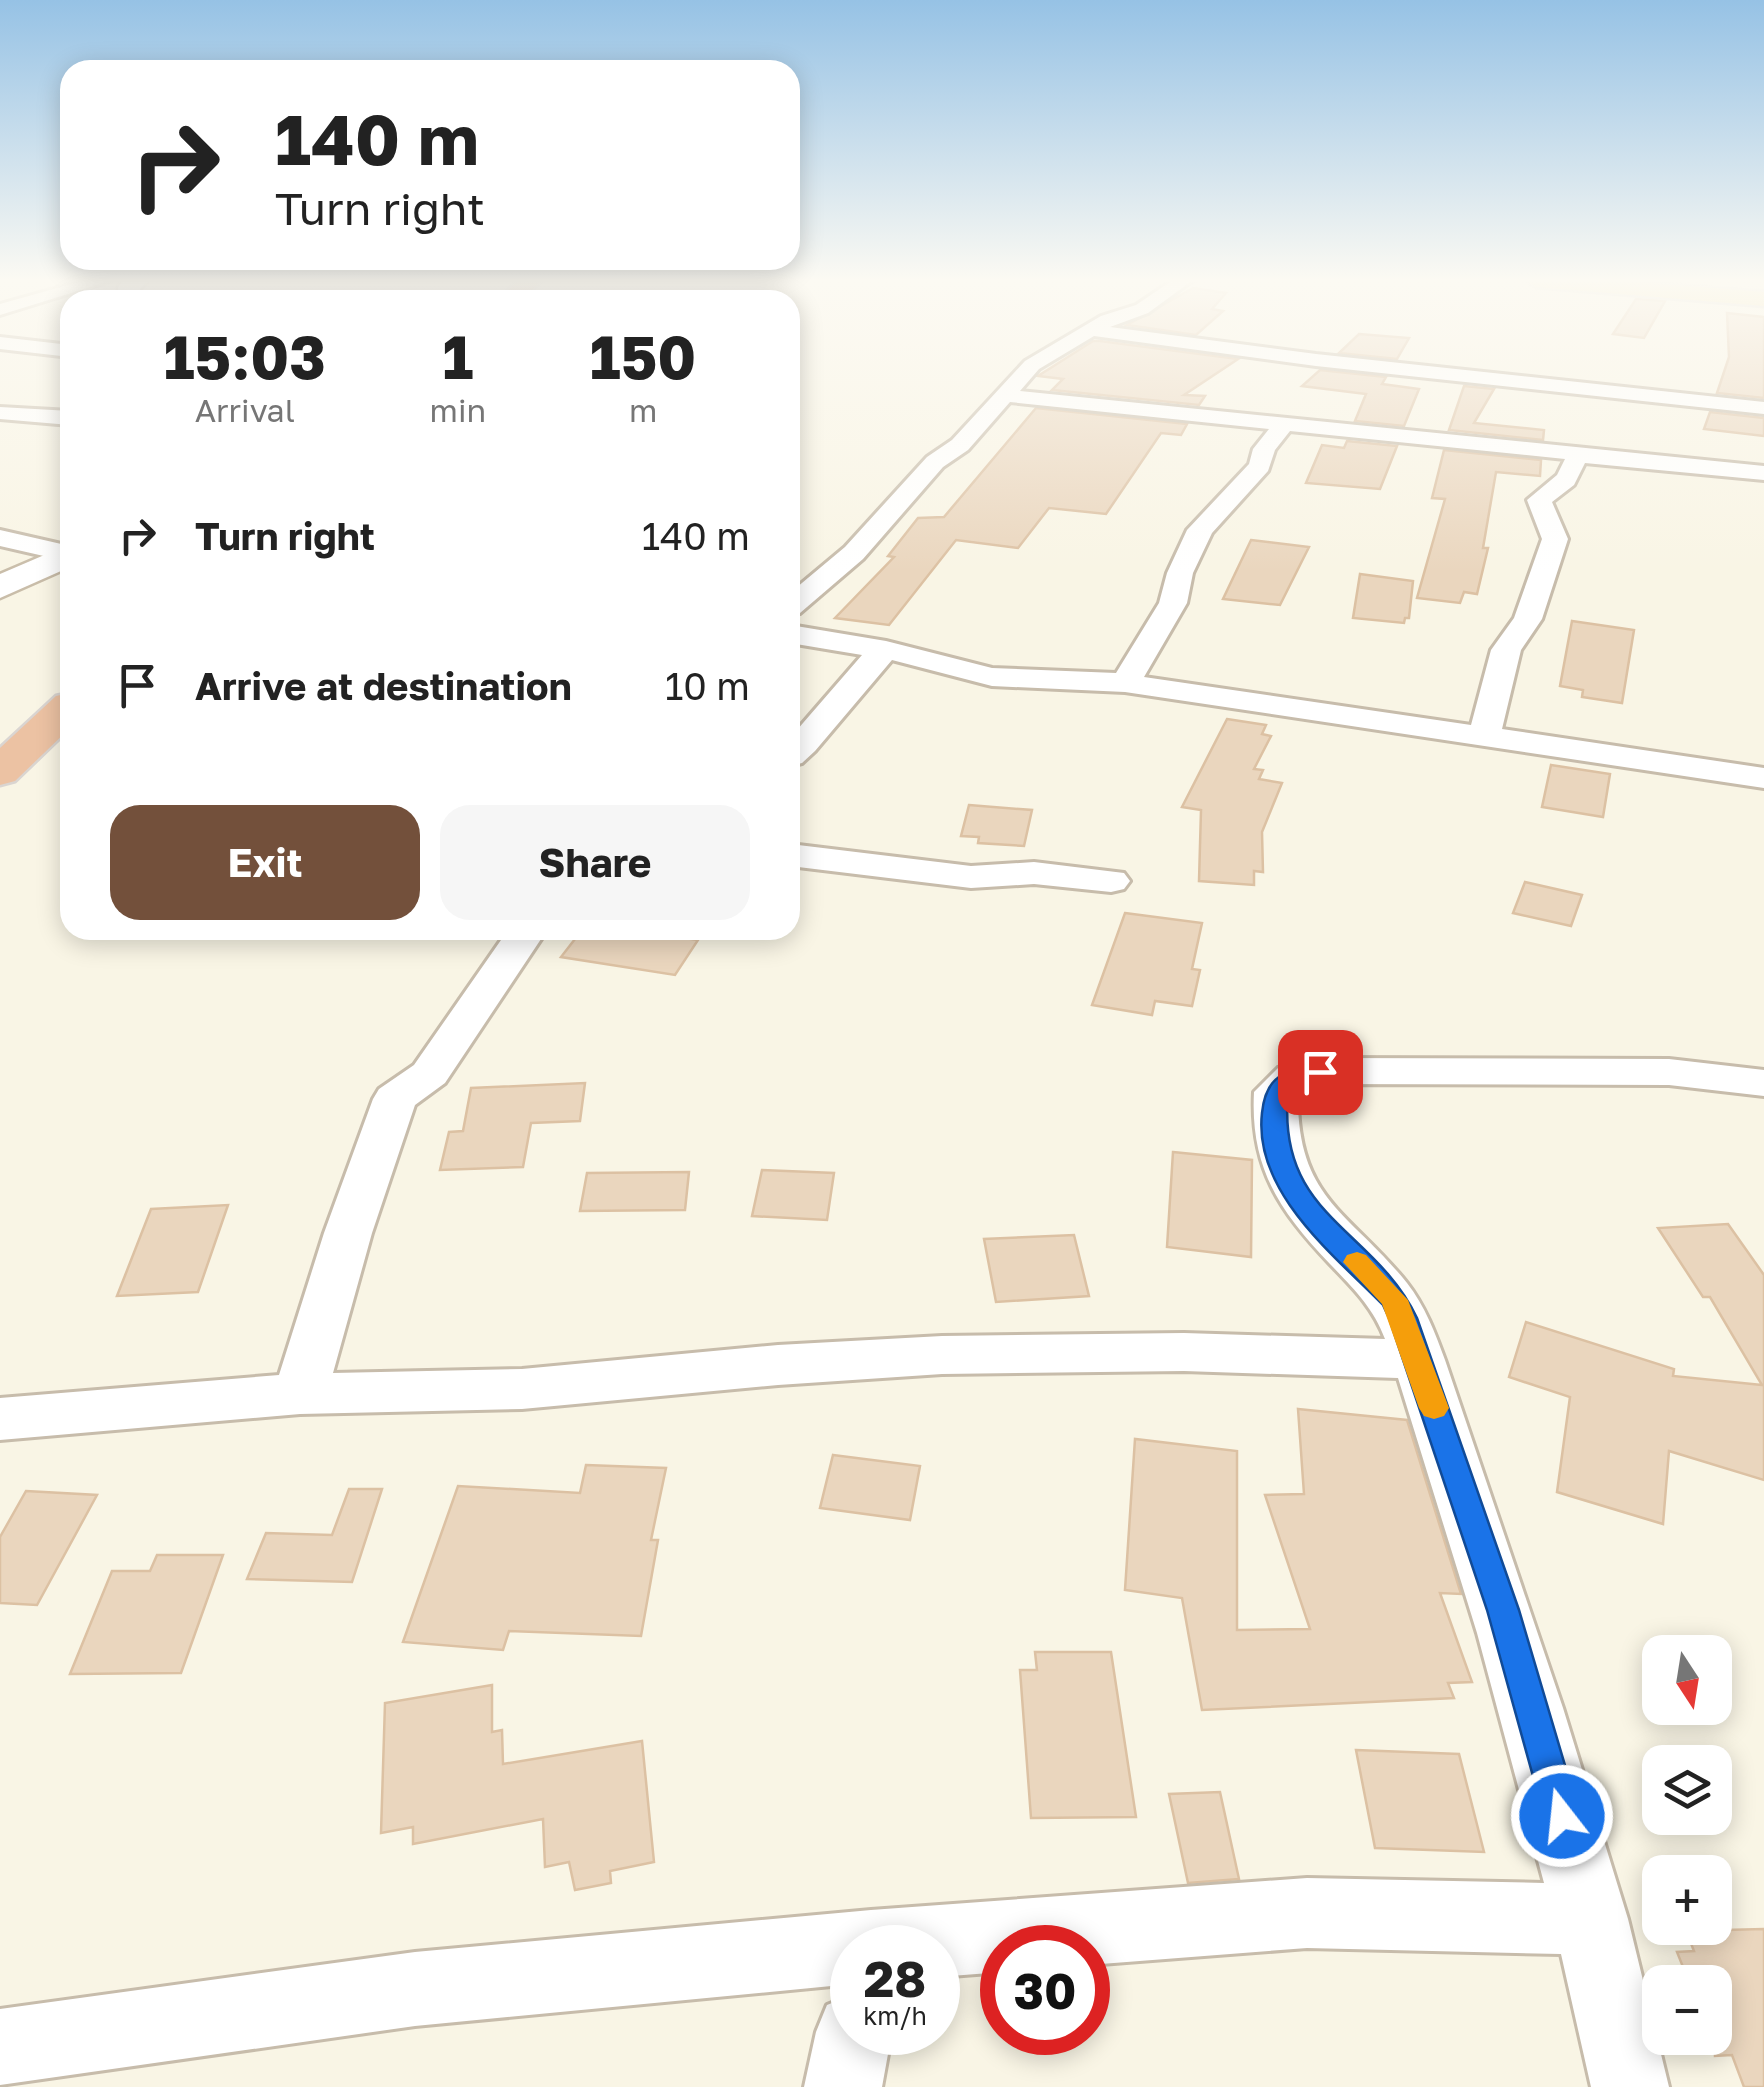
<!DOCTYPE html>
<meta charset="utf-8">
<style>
body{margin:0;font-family:"Golos Text",sans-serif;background:#f6f6f6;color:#222;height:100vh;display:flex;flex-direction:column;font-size:38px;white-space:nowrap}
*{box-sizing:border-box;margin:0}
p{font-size:32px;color:#767676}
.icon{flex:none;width:55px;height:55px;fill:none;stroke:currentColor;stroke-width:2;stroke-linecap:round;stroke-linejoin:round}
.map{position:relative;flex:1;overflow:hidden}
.details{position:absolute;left:60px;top:290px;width:740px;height:650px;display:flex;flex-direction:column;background:#fff;border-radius:30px;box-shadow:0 5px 25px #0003}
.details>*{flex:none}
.guide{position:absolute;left:60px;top:60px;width:740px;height:210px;border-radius:30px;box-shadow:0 5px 25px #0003;background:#fff;color:#222;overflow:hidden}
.needle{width:65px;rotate:168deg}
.buttons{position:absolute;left:1642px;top:1635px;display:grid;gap:20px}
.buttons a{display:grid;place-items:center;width:90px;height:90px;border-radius:20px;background:#fff;box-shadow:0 5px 25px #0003;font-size:50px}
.speed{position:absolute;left:830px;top:1925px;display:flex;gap:20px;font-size:50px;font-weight:700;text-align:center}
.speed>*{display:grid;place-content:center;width:130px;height:130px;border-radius:50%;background:#fff;box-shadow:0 5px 25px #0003;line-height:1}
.speed small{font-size:25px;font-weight:400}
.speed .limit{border:15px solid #d22;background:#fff;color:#111}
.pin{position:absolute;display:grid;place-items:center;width:85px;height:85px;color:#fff;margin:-42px;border-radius:20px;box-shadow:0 5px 15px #0006}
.me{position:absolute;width:110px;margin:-55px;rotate:344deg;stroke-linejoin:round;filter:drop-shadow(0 0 8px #0008)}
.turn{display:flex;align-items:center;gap:35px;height:210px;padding:0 50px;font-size:45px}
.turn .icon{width:130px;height:130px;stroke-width:2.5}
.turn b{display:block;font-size:70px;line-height:85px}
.eta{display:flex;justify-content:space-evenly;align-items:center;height:170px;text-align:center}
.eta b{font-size:60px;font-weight:700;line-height:70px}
.primary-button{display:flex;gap:20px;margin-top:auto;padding:20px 50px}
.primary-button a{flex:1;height:115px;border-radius:30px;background:#73503b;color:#fff;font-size:40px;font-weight:700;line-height:115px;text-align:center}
.primary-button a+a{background:#f6f6f6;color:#222}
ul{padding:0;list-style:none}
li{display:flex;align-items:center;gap:30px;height:150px;padding:0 50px}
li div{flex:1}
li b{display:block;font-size:38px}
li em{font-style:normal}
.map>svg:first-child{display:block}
.building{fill:#ead6be;stroke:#dcc1a3;stroke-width:2.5}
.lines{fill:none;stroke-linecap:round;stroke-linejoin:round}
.street-casing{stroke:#c7bcab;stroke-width:6}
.secondary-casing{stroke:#c9bda9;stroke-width:5}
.primary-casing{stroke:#dad5d1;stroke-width:5}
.highway-casing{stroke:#dad5d1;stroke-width:5}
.street{fill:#fff;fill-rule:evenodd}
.secondary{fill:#fff;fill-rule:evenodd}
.primary{fill:#f1e0a5;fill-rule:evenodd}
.highway{fill:#ecc2a3;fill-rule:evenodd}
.route{fill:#1a73e8;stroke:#114b97;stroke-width:2.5}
.slow{fill:#f59e0b}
</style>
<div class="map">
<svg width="1764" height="2087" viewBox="0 0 1764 2087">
<rect width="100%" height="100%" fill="#f9f5e5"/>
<g class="building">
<path d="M 1193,288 L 1226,293 L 1212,309 L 1223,311 L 1196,335 L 1127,325 Z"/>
<path d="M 1636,299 L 1665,301 L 1644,338 L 1613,334 Z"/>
<path d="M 1727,313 L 1764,317 L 1764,398 L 1717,393 L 1729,357 Z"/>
<path d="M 1359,334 L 1409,338 L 1397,359 L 1339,353 Z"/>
<path d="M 1093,341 L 1100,341 L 1238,359 L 1184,395 L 1205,396 L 1199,405 L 1052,390 L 1063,379 L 1038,376 Z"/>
<path d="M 1320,370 L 1386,377 L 1382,384 L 1419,389 L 1404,426 L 1355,421 L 1366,394 L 1302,386 Z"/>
<path d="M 1464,386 L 1494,389 L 1474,423 L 1544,430 L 1543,440 L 1449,430 Z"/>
<path d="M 1036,408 L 1187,424 L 1181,435 L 1161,433 L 1106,514 L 1049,508 L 1018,548 L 956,540 L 889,625 L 835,618 L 894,557 L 888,556 L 918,518 L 944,517 Z"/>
<path d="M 1710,412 L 1764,418 L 1764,436 L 1704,429 Z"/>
<path d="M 1347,441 L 1397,446 L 1380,489 L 1306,483 L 1322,445 L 1344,448 Z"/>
<path d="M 1444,450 L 1541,460 L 1540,476 L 1496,472 L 1483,548 L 1488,548 L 1477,594 L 1464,592 L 1460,603 L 1417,598 L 1445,499 L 1432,498 Z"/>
<path d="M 1251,540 L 1309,547 L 1280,605 L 1223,599 Z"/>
<path d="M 1360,574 L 1413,581 L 1409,618 L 1405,618 L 1404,623 L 1353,618 Z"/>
<path d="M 1572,621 L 1634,630 L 1622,703 L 1582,697 L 1583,690 L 1560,686 Z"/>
<path d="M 1227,719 L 1266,725 L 1262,734 L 1271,736 L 1254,769 L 1263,770 L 1259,779 L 1282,783 L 1262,832 L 1263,872 L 1254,871 L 1254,885 L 1199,881 L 1201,810 L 1182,807 Z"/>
<path d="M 1551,765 L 1610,774 L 1603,817 L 1542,807 Z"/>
<path d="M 969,805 L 1032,810 L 1024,846 L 978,843 L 979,837 L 961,836 Z"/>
<path d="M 1525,882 L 1582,895 L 1571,926 L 1513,913 Z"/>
<path d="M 1125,913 L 1202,923 L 1192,969 L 1200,970 L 1192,1006 L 1155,1001 L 1152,1015 L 1092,1005 Z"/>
<path d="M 582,930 L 629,930 L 698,940 L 675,975 L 561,957 Z"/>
<path d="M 585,1083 L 580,1121 L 531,1123 L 523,1167 L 440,1170 L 449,1132 L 463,1131 L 471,1088 Z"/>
<path d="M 1173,1152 L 1252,1160 L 1251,1257 L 1167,1247 Z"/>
<path d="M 762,1170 L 834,1173 L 827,1220 L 752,1216 Z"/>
<path d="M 689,1172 L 685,1210 L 580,1211 L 587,1173 Z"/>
<path d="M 228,1205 L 198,1292 L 117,1296 L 151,1209 Z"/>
<path d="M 1728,1224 L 1764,1275 L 1764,1480 L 1669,1451 L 1663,1524 L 1557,1492 L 1570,1397 L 1509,1377 L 1526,1322 L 1674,1369 L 1673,1376 L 1762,1385 L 1710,1297 L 1703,1297 L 1658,1228 Z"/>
<path d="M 1074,1235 L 1089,1296 L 996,1302 L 984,1239 Z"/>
<path d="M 1298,1409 L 1407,1420 L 1461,1594 L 1440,1593 L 1472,1682 L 1448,1683 L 1454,1698 L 1202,1710 L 1182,1598 L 1125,1590 L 1135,1439 L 1237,1451 L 1237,1630 L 1310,1629 L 1265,1495 L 1304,1494 Z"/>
<path d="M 833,1455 L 920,1466 L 910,1520 L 820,1508 Z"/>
<path d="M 586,1465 L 666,1468 L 651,1540 L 658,1540 L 641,1636 L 509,1631 L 503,1650 L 403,1642 L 458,1486 L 580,1493 Z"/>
<path d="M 349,1489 L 382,1489 L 352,1582 L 247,1579 L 266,1533 L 332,1535 Z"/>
<path d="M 26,1491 L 97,1495 L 37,1605 L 0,1603 L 0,1537 Z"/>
<path d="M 157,1555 L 223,1555 L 181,1673 L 70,1674 L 112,1571 L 150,1571 Z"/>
<path d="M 1035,1652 L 1111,1652 L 1136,1817 L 1031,1818 L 1020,1670 L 1037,1670 Z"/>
<path d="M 492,1685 L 492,1732 L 502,1730 L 503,1764 L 642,1741 L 654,1862 L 610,1871 L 611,1883 L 575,1890 L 569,1862 L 545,1867 L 543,1819 L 413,1844 L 413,1827 L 381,1833 L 385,1703 Z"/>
<path d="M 1356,1750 L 1459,1754 L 1484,1852 L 1375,1848 Z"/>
<path d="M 1220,1792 L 1239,1879 L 1188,1883 L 1169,1794 Z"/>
<path d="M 1764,1929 L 1764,2087 L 1744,2087 L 1732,2055 L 1715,2056 L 1715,1982 L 1689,1982 L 1677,1952 L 1694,1951 L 1686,1931 Z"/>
</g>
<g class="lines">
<defs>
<g id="street">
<path d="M 86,280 L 113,280 L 0,315 L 0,304 Z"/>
<path d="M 1173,280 L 1193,280 L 1148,313 L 1110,327 L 1316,354 L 1764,402 L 1764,414 L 1316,366 L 1094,336 L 1039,369 L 1020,391 L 1764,466 L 1764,480 L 1585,463 L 1574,485 L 1552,502 L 1568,539 L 1542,619 L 1521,650 L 1502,729 L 1764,768 L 1764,788 L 1125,692 L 992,686 L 892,660 L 815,751 L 802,763 L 790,766 L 790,738 L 862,655 L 790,643 L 790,625 L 886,641 L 992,668 L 1116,673 L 1159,603 L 1167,573 L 1187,530 L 1249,464 L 1253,449 L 1269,429 L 1010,402 L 968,450 L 943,467 L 863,559 L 800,613 L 790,615 L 790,593 L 845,547 L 927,457 L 952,440 L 1025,361 L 1101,316 L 1136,305 ZM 1290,431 L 1565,459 L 1557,475 L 1527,500 L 1542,539 L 1514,618 L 1491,650 L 1471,725 L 1144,677 L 1187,603 L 1193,573 L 1212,533 L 1268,471 L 1275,450 Z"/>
<path d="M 0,337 L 70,345 L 70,357 L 0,349 Z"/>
<path d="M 0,407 L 70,411 L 70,425 L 0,419 Z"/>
<path d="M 0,530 L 70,546 L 70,562 L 0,546 Z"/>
<path d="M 790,844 L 971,866 L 1034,862 L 1124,873 L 1130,881 L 1124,889 L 1111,892 L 1034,884 L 971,888 L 790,866 Z"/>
<path d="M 508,930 L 547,930 L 445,1083 L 415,1105 L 372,1233 L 333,1373 L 522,1369 L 778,1345 L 942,1336 L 1184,1333 L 1385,1339 C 1373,1307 1353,1288 1330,1264 C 1279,1210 1250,1168 1254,1092 L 1278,1068 L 1320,1058 L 1669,1059 L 1764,1070 L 1764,1096 L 1669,1085 L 1320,1084 L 1308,1087 L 1298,1096 C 1297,1200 1351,1213 1407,1283 C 1425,1306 1435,1333 1445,1360 L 1563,1708 L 1628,1919 L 1669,2087 L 1591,2087 L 1561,1954 L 1307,1948 L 1088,1965 L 1088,1948 L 1002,1948 L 1002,1972 L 938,1977 L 938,1948 L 852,1948 L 852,1984 L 415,2026 L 0,2085 L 0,2009 L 415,1952 L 871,1910 L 1307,1878 L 1544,1883 L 1477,1633 L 1398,1378 L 1184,1371 L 942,1374 L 778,1385 L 522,1409 L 300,1414 L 0,1440 L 0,1398 L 279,1375 L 324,1233 L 373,1099 L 379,1089 L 414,1065 Z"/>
<path d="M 852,1995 L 852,2032 L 892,2032 L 882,2087 L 804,2087 L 816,2032 L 827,2005 Z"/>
</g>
<g id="secondary">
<path d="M 124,280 L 149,280 L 140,289 L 141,300 L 119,300 L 118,287 Z"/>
<path d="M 70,544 L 70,567 L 0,598 L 0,574 Z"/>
</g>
<path id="primary" d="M 1525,280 L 1613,280 L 1764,292 L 1764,306 L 1536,287 Z"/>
<g id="highway">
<path d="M 518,280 L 542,280 L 522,300 L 498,300 Z"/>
<path d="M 70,693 L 70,728 L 15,781 L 0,785 L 0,748 L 56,696 Z"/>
</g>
</defs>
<use href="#street" class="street-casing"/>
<use href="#secondary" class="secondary-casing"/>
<use href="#primary" class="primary-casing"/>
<use href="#highway" class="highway-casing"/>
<use href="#street" class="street"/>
<use href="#secondary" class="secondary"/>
<use href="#primary" class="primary"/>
<use href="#highway" class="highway"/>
</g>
<linearGradient id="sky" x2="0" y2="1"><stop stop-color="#96c2e5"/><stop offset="0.49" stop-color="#fcfaf3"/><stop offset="1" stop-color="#fcfaf3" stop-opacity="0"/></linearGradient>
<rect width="1764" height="572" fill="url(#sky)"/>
<path class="route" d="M 1320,1065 L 1328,1067 L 1331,1072 L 1328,1076 L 1301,1082 L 1288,1094 C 1277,1217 1374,1228 1417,1318 L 1519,1610 L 1580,1816 L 1575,1828 L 1562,1833 L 1549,1828 L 1544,1816 L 1487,1610 L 1389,1318 L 1383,1305 C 1334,1255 1253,1192 1262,1113 C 1266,1074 1285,1071 1320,1065 Z"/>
<path class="slow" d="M 1357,1252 L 1366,1255 L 1408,1300 L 1449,1408 L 1444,1416 L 1434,1419 L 1424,1416 L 1419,1408 L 1382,1304 L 1343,1262 L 1347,1255 Z"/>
</svg>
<div class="buttons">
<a><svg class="needle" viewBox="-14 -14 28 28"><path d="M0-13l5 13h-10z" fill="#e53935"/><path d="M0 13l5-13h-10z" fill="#767676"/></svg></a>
<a><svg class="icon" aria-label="layers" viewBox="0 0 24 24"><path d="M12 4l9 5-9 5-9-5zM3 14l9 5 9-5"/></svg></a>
<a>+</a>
<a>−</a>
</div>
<div class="speed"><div>28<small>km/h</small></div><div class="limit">30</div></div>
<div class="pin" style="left:1320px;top:1072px;background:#d93025"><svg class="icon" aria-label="arrive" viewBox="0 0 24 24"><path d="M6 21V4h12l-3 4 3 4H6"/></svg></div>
<svg class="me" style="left:1562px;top:1816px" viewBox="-20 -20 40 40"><circle r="17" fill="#1a73e8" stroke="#fff" stroke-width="3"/><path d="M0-11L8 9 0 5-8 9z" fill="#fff"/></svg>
<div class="guide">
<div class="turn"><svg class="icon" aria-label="right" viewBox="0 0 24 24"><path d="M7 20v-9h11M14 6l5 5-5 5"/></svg><div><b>140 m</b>Turn right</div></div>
</div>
<section class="details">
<div class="eta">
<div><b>15:03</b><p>Arrival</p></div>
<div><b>1</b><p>min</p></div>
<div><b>150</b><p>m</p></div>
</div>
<ul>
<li><svg class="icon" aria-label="right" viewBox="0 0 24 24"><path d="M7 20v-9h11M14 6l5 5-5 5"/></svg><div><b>Turn right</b></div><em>140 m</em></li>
<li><svg class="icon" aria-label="arrive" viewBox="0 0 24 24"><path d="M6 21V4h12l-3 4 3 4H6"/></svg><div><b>Arrive at destination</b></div><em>10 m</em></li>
</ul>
<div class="primary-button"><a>Exit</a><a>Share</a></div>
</section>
</div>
